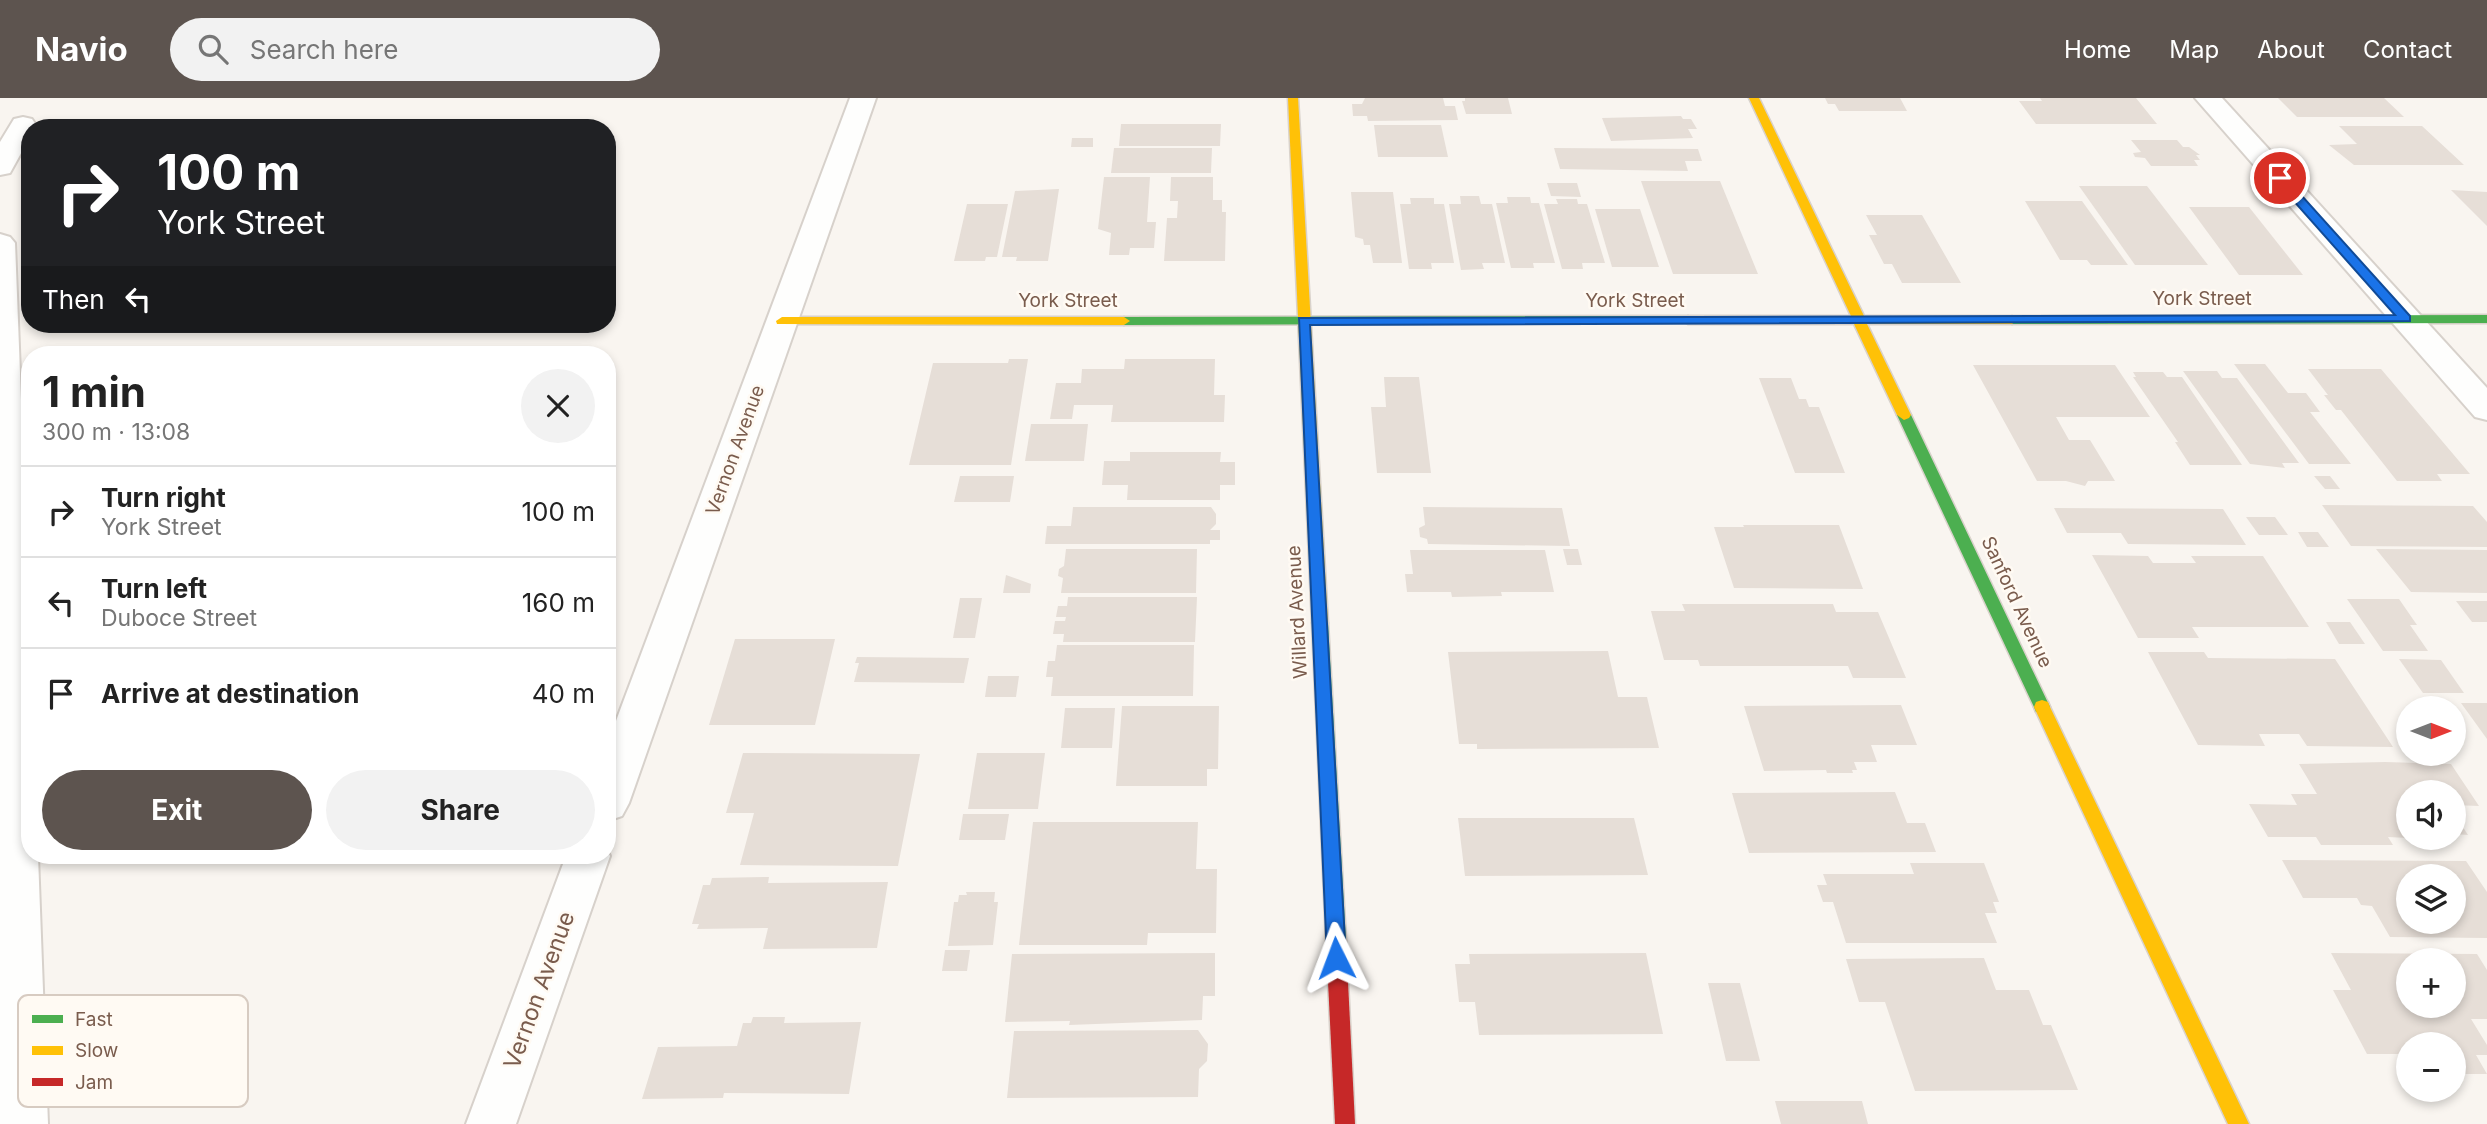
<!DOCTYPE html>
<meta charset="utf-8">
<style>
body{margin:0;font-family:Inter,sans-serif;background:#f2f2f2;color:#222;height:100vh;display:flex;flex-direction:column;font-size:26px;white-space:nowrap}
*{box-sizing:border-box;margin:0}
p{font-size:23px;color:#767676}
.icon{flex:none;width:38px;height:38px;fill:none;stroke:currentColor;stroke-width:2;stroke-linecap:round;stroke-linejoin:round}
.map{position:relative;flex:1;overflow:hidden}
.panel{position:absolute;left:21px;top:248px;width:595px;height:518px;display:flex;flex-direction:column;background:#fff;border-radius:28px;box-shadow:0 4px 10px #0003}
.panel>*{flex:none}
.guide{position:absolute;left:21px;top:21px;width:595px;height:214px;border-radius:28px;box-shadow:0 4px 10px #0003;background:#202124;color:#fff;overflow:hidden}
.needle{width:46px;rotate:90deg}
.controls{position:absolute;left:2396px;top:598px;display:grid;gap:14px}
.controls a{display:grid;place-items:center;width:70px;height:70px;border-radius:50%;background:#fff;box-shadow:0 4px 10px #0003;font-size:35px}
.pin{position:absolute;display:grid;place-items:center;width:60px;height:60px;color:#fff;margin:-30px;border:4px solid #fff;border-radius:50%;box-shadow:0 2px 7px #0007}
.me{position:absolute;width:77px;margin:-38px;rotate:357deg;stroke-linejoin:round;filter:drop-shadow(0 0 5px #0008)}
.turn{display:flex;align-items:center;gap:24px;height:147px;padding:0 21px;font-size:32px}
.turn .icon{width:91px;height:91px;stroke-width:2.5}
.turn b{display:block;font-size:49px;line-height:60px}
.then{display:flex;align-items:center;height:66px;padding:0 21px;background:#0003;gap:14px;font-size:26px}
.round{display:grid;place-items:center;flex:none;width:74px;height:74px;border-radius:37px;background:#f2f2f2}
.overview{display:flex;align-items:center;justify-content:space-between;height:119px;padding:0 21px}
h1{font-size:42px;font-weight:700;line-height:52px}
.primary-button{display:flex;gap:14px;margin-top:auto;padding:14px 21px}
.primary-button a{flex:1;height:80px;border-radius:42px;background:#5d544f;color:#fff;font-size:28px;font-weight:700;line-height:80px;text-align:center}
.primary-button a+a{background:#f2f2f2;color:#222}
ul{padding:0;list-style:none}
li{display:flex;align-items:center;gap:21px;height:91px;padding:0 21px;border-top:2px solid #e0e0e0}
li div{flex:1}
li b{display:block;font-size:26px}
li em{font-style:normal}
header{display:flex;align-items:center;gap:42px;box-sizing:border-box;height:98px;padding:0 35px;background:#5d544f;color:#fff}
header strong{font-size:33px}
nav{display:flex;gap:38px;margin-inline-start:auto;font-size:24px}
.search{width:490px;height:63px;background:#f2f2f2;display:flex;align-items:center;gap:18px;box-sizing:border-box;padding:0 24px;border-radius:38px;color:#767676;font-size:26px}
.map>svg:first-child{display:block}
.building{fill:#e6ded7;fill-rule:evenodd}
.lines{fill:none;stroke-linecap:round;stroke-linejoin:round}
.street-casing{stroke:#d7d1cb;stroke-width:4}
.fast-casing{stroke:#d9d2cb;stroke-width:3}
.slow-casing{stroke:#d9d2cb;stroke-width:3}
.jam-casing{stroke:#d9d2cb;stroke-width:3}
.street{fill:#fefefd;fill-rule:evenodd}
.fast{fill:#4caf50;fill-rule:evenodd}
.slow{fill:#ffc107;fill-rule:evenodd}
.jam{fill:#c62828;fill-rule:evenodd}
.route{fill:#1a73e8;stroke:#114b97;stroke-width:2}
.labels{text-anchor:middle;dominant-baseline:central;stroke-width:5;stroke-linejoin:round;paint-order:stroke}
.street-label{font-size:19px;fill:#7a5c4d;stroke:#fffaf3}
.near-street-label{font-size:23px;fill:#7a5c4d;stroke:#fffaf3}
.key{fill:#fffaf3;stroke:#d7cbc1;stroke-width:2}
.key-label{font-size:19px;fill:#7a5c4d}
</style>
<header>
<strong>Navio</strong>
<div class="search"><svg class="icon" aria-label="search" viewBox="0 0 24 24"><circle cx="10" cy="10" r="6"/><path d="M15 15l6 6"/></svg>Search here</div>
<nav><a>Home</a><a>Map</a><a>About</a><a>Contact</a></nav>
</header>
<div class="map">
<svg width="2487" height="1026" viewBox="0 0 2487 1026">
<rect width="100%" height="100%" fill="#f9f5f0"/>
<g class="building">
<path d="M 1365,0 L 1443,0 L 1445,8 L 1455,8 L 1458,22 L 1368,23 L 1367,18 L 1353,18 L 1352,6 L 1362,6 Z"/>
<path d="M 1465,0 L 1508,0 L 1512,16 L 1466,16 L 1462,3 L 1465,3 Z"/>
<path d="M 1825,0 L 1900,0 L 1907,13 L 1839,13 L 1835,6 L 1828,6 Z"/>
<path d="M 2040,0 L 2136,0 L 2157,26 L 2036,26 L 2019,3 L 2042,3 Z"/>
<path d="M 2278,0 L 2384,0 L 2404,19 L 2297,19 Z"/>
<path d="M 1681,18 L 1683,21 L 1691,21 L 1697,31 L 1688,31 L 1693,40 L 1611,43 L 1602,20 Z"/>
<path d="M 1121,26 L 1221,26 L 1220,48 L 1119,48 Z"/>
<path d="M 1374,27 L 1441,27 L 1448,59 L 1378,59 Z"/>
<path d="M 2339,28 L 2422,28 L 2464,67 L 2354,67 L 2329,47 L 2357,46 Z"/>
<path d="M 1072,40 L 1093,40 L 1093,49 L 1071,49 Z"/>
<path d="M 2131,42 L 2177,42 L 2183,49 L 2189,49 L 2200,57 L 2196,57 L 2200,62 L 2194,62 L 2198,68 L 2151,68 L 2145,60 L 2135,59 L 2133,55 L 2141,54 Z"/>
<path d="M 1114,50 L 1212,50 L 1211,75 L 1111,75 Z"/>
<path d="M 1554,50 L 1698,51 L 1702,63 L 1685,63 L 1688,73 L 1560,71 Z"/>
<path d="M 1104,79 L 1150,79 L 1147,124 L 1156,124 L 1154,150 L 1130,150 L 1129,157 L 1109,157 L 1111,135 L 1098,131 Z"/>
<path d="M 1171,79 L 1213,79 L 1213,102 L 1222,102 L 1222,114 L 1226,114 L 1225,163 L 1164,163 L 1167,120 L 1177,120 L 1178,103 L 1170,103 Z"/>
<path d="M 1641,83 L 1720,83 L 1758,176 L 1673,176 Z"/>
<path d="M 1547,85 L 1577,85 L 1581,99 L 1551,98 Z"/>
<path d="M 2079,88 L 2147,88 L 2208,167 L 2135,167 Z"/>
<path d="M 1059,91 L 1048,163 L 1016,163 L 1017,159 L 1002,159 L 1015,93 Z"/>
<path d="M 2451,92 L 2487,94 L 2487,128 Z"/>
<path d="M 1351,94 L 1393,94 L 1402,165 L 1373,165 L 1370,147 L 1364,147 L 1363,141 L 1355,139 Z"/>
<path d="M 1460,98 L 1479,98 L 1481,106 L 1492,106 L 1505,165 L 1482,165 L 1484,171 L 1461,172 L 1449,106 L 1461,106 Z"/>
<path d="M 1507,99 L 1530,99 L 1531,105 L 1539,105 L 1555,165 L 1533,165 L 1534,170 L 1511,170 L 1496,105 L 1508,105 Z"/>
<path d="M 1410,100 L 1434,100 L 1434,106 L 1444,106 L 1454,165 L 1431,165 L 1432,171 L 1409,171 L 1400,106 L 1411,106 Z"/>
<path d="M 1556,101 L 1577,101 L 1578,106 L 1587,106 L 1605,165 L 1582,165 L 1583,171 L 1562,171 L 1544,106 L 1558,106 Z"/>
<path d="M 2025,103 L 2082,103 L 2128,167 L 2091,167 L 2087,162 L 2060,162 Z"/>
<path d="M 967,106 L 1008,106 L 997,159 L 986,159 L 985,163 L 954,163 Z"/>
<path d="M 2189,109 L 2249,109 L 2303,177 L 2239,177 Z"/>
<path d="M 1595,111 L 1640,111 L 1659,169 L 1612,169 Z"/>
<path d="M 1866,117 L 1922,117 L 1961,185 L 1902,185 L 1892,166 L 1884,166 L 1869,137 L 1877,137 Z"/>
<path d="M 1009,261 L 1028,261 L 1011,367 L 909,367 L 933,265 L 1008,265 Z"/>
<path d="M 1125,261 L 1215,261 L 1214,297 L 1225,297 L 1224,324 L 1111,324 L 1113,307 L 1074,307 L 1072,321 L 1050,321 L 1056,285 L 1081,285 L 1082,271 L 1124,271 Z"/>
<path d="M 2234,266 L 2265,266 L 2288,295 L 2306,295 L 2320,314 L 2310,314 L 2351,366 L 2309,366 Z"/>
<path d="M 1973,267 L 2115,267 L 2150,319 L 2056,319 L 2069,342 L 2090,342 L 2115,383 L 2088,383 L 2085,388 L 2066,383 L 2037,383 Z"/>
<path d="M 2308,271 L 2381,271 L 2470,376 L 2437,376 L 2442,383 L 2397,383 L 2341,312 L 2336,312 L 2324,297 L 2328,297 Z"/>
<path d="M 2183,273 L 2217,273 L 2222,280 L 2237,280 L 2299,365 L 2282,365 L 2285,370 L 2250,366 Z"/>
<path d="M 2133,274 L 2163,274 L 2167,279 L 2182,279 L 2242,367 L 2190,367 L 2175,344 L 2178,344 L 2133,279 L 2136,279 Z"/>
<path d="M 1384,279 L 1419,279 L 1431,375 L 1377,375 L 1371,309 L 1386,309 Z"/>
<path d="M 1759,280 L 1791,280 L 1799,301 L 1806,301 L 1809,309 L 1819,309 L 1845,375 L 1795,375 Z"/>
<path d="M 1031,326 L 1088,326 L 1084,363 L 1025,363 Z"/>
<path d="M 1130,354 L 1221,354 L 1220,364 L 1235,364 L 1235,387 L 1220,387 L 1220,402 L 1127,402 L 1128,387 L 1102,387 L 1104,363 L 1130,363 Z"/>
<path d="M 960,378 L 1014,378 L 1010,404 L 954,404 Z"/>
<path d="M 2314,378 L 2330,378 L 2340,391 L 2325,391 Z"/>
<path d="M 2322,407 L 2473,408 L 2487,424 L 2487,449 L 2351,448 Z"/>
<path d="M 1073,409 L 1211,409 L 1216,416 L 1216,426 L 1210,432 L 1220,432 L 1220,442 L 1210,442 L 1210,446 L 1045,446 L 1047,428 L 1071,428 Z"/>
<path d="M 1423,409 L 1562,410 L 1570,448 L 1428,446 L 1427,441 L 1420,439 L 1419,430 L 1425,427 Z"/>
<path d="M 2054,410 L 2223,411 L 2246,447 L 2128,446 L 2121,435 L 2067,435 Z"/>
<path d="M 2246,419 L 2275,419 L 2288,437 L 2259,437 Z"/>
<path d="M 1743,427 L 1839,427 L 1863,491 L 1734,490 L 1714,429 L 1744,429 Z"/>
<path d="M 2298,434 L 2318,434 L 2329,449 L 2307,449 Z"/>
<path d="M 1066,451 L 1197,451 L 1196,495 L 1061,495 L 1063,480 L 1058,478 L 1059,471 L 1064,468 Z"/>
<path d="M 1563,451 L 1578,451 L 1582,467 L 1567,467 Z"/>
<path d="M 2376,451 L 2487,452 L 2487,495 L 2411,494 Z"/>
<path d="M 1410,452 L 1545,452 L 1554,494 L 1501,494 L 1502,498 L 1452,499 L 1451,494 L 1407,494 L 1405,476 L 1413,476 Z"/>
<path d="M 2092,457 L 2148,458 L 2153,465 L 2196,465 L 2191,458 L 2263,458 L 2309,529 L 2192,529 L 2199,540 L 2138,540 Z"/>
<path d="M 1006,477 L 1031,486 L 1030,495 L 1003,495 Z"/>
<path d="M 1068,499 L 1197,499 L 1195,544 L 1063,544 L 1064,536 L 1053,536 L 1055,523 L 1065,523 L 1066,519 L 1056,519 L 1058,508 L 1067,508 Z"/>
<path d="M 960,500 L 982,500 L 975,540 L 953,540 Z"/>
<path d="M 2347,501 L 2399,501 L 2417,527 L 2410,527 L 2428,553 L 2383,553 Z"/>
<path d="M 2456,503 L 2487,503 L 2487,524 L 2472,524 Z"/>
<path d="M 1682,506 L 1833,506 L 1836,514 L 1878,514 L 1906,580 L 1853,580 L 1848,568 L 1700,568 L 1698,562 L 1664,562 L 1651,513 L 1685,513 Z"/>
<path d="M 2326,524 L 2350,524 L 2365,546 L 2339,546 Z"/>
<path d="M 735,541 L 835,541 L 815,627 L 709,627 Z"/>
<path d="M 1057,547 L 1194,547 L 1193,598 L 1051,598 L 1053,579 L 1046,579 L 1048,563 L 1055,563 Z"/>
<path d="M 1608,553 L 1618,599 L 1647,599 L 1659,650 L 1477,651 L 1477,646 L 1459,646 L 1448,554 Z"/>
<path d="M 2148,554 L 2204,554 L 2208,560 L 2335,561 L 2393,649 L 2307,648 L 2299,636 L 2259,636 L 2265,648 L 2198,647 Z"/>
<path d="M 857,559 L 969,560 L 964,585 L 854,584 L 859,565 L 855,565 Z"/>
<path d="M 2399,561 L 2441,562 L 2464,595 L 2423,595 Z"/>
<path d="M 988,578 L 1019,578 L 1016,599 L 985,599 Z"/>
<path d="M 2461,605 L 2487,605 L 2487,641 Z"/>
<path d="M 1901,607 L 1917,647 L 1871,647 L 1877,664 L 1854,664 L 1857,672 L 1852,672 L 1853,675 L 1827,675 L 1826,672 L 1764,673 L 1744,608 Z"/>
<path d="M 1122,608 L 1219,608 L 1218,671 L 1207,671 L 1207,688 L 1116,688 Z"/>
<path d="M 1065,610 L 1115,610 L 1112,650 L 1061,650 Z"/>
<path d="M 743,655 L 920,656 L 898,768 L 740,767 L 754,715 L 726,715 Z"/>
<path d="M 977,655 L 1045,655 L 1038,711 L 968,711 Z"/>
<path d="M 2385,664 L 2451,666 L 2479,708 L 2454,707 L 2454,695 L 2408,695 L 2408,740 L 2388,739 L 2393,747 L 2321,747 L 2316,739 L 2268,739 L 2249,706 L 2297,707 L 2291,696 L 2317,696 L 2299,666 Z"/>
<path d="M 1895,694 L 1907,725 L 1925,725 L 1936,754 L 1749,755 L 1732,695 Z"/>
<path d="M 2454,715 L 2468,737 L 2454,736 Z"/>
<path d="M 963,716 L 1009,716 L 1005,742 L 959,742 Z"/>
<path d="M 1458,720 L 1634,720 L 1648,777 L 1465,778 Z"/>
<path d="M 1033,724 L 1198,724 L 1196,771 L 1217,771 L 1216,835 L 1148,835 L 1147,847 L 1019,847 Z"/>
<path d="M 2282,762 L 2466,763 L 2487,794 L 2487,840 L 2390,839 L 2372,808 L 2361,807 L 2357,800 L 2303,800 ZM 2408,779 L 2454,779 L 2454,824 L 2408,824 Z"/>
<path d="M 1910,765 L 1984,765 L 1999,804 L 1993,804 L 1997,815 L 1985,815 L 1997,845 L 1846,845 L 1833,804 L 1823,804 L 1817,787 L 1827,787 L 1823,776 L 1914,776 Z"/>
<path d="M 769,779 L 768,785 L 888,784 L 877,850 L 763,851 L 768,830 L 697,831 L 699,826 L 692,826 L 703,787 L 710,787 L 712,780 Z"/>
<path d="M 966,794 L 995,794 L 994,804 L 998,804 L 993,847 L 948,848 L 954,804 L 958,804 L 959,797 L 967,797 Z"/>
<path d="M 945,852 L 970,852 L 967,873 L 942,873 Z"/>
<path d="M 1215,855 L 1215,898 L 1203,898 L 1202,922 L 1069,927 L 1070,923 L 1005,924 L 1012,856 Z"/>
<path d="M 1646,855 L 1663,936 L 1479,937 L 1475,904 L 1459,904 L 1455,866 L 1470,866 L 1469,856 Z"/>
<path d="M 2331,855 L 2477,856 L 2487,872 L 2487,921 L 2471,921 L 2487,947 L 2487,957 L 2476,957 L 2487,976 L 2454,976 L 2454,947 L 2408,947 L 2408,956 L 2367,956 L 2333,892 L 2351,892 ZM 2408,863 L 2454,863 L 2454,908 L 2408,908 Z"/>
<path d="M 1984,860 L 1996,892 L 2029,892 L 2043,927 L 2051,927 L 2078,992 L 1915,993 L 1885,904 L 1859,904 L 1846,861 Z"/>
<path d="M 1708,885 L 1740,885 L 1760,963 L 1726,963 Z"/>
<path d="M 753,919 L 785,919 L 784,925 L 861,924 L 849,996 L 724,995 L 723,1000 L 642,1001 L 658,949 L 737,948 L 743,925 L 751,925 Z"/>
<path d="M 1198,932 L 1208,946 L 1207,963 L 1199,971 L 1198,999 L 1007,1000 L 1014,933 Z"/>
<path d="M 1775,1003 L 1862,1003 L 1868,1026 L 1781,1026 Z"/>
</g>
<g class="lines">
<defs>
<g id="street">
<path d="M 850,0 L 876,0 L 629,705 L 622,718 L 607,723 L 607,647 Z"/>
<path d="M 2195,0 L 2222,0 L 2487,290 L 2487,322 L 2475,319 Z"/>
<path d="M 23,19 L 32,21 L 36,27 L 30,30 L 30,39 L 10,75 L 0,77 L 0,44 L 14,21 Z"/>
<path d="M 0,136 L 10,139 L 15,145 L 30,536 L 30,758 L 38,758 L 48,1026 L 0,1026 Z"/>
<path d="M 607,752 L 610,758 L 516,1026 L 466,1026 L 566,758 L 607,758 Z"/>
</g>
<g id="fast">
<path d="M 2487,217 L 2487,225 L 2012,226 L 2006,222 L 2012,218 Z"/>
<path d="M 1688,218 L 1694,222 L 1693,225 L 1124,227 L 1118,223 L 1124,219 Z"/>
<path d="M 1904,312 L 1911,317 L 2050,609 L 2048,614 L 2036,614 L 2034,609 L 1897,317 Z"/>
<path d="M 1320,519 L 1326,521 L 1328,525 L 1346,843 L 1343,849 L 1336,852 L 1329,849 L 1326,843 L 1312,525 L 1314,521 Z"/>
</g>
<g id="slow">
<path d="M 1288,0 L 1298,0 L 1328,525 L 1326,529 L 1314,529 L 1312,525 Z"/>
<path d="M 1749,0 L 1759,0 L 1864,218 L 2012,218 L 2018,222 L 2012,226 L 1867,226 L 1911,317 L 1909,320 L 1904,322 L 1897,317 L 1854,226 L 1688,226 L 1682,222 L 1688,218 L 1851,218 Z"/>
<path d="M 782,219 L 1124,219 L 1130,223 L 1124,227 L 777,226 L 776,223 Z"/>
<path d="M 2042,602 L 2048,604 L 2050,609 L 2249,1026 L 2228,1026 L 2034,609 L 2036,604 Z"/>
</g>
<path id="jam" d="M 1336,834 L 1343,837 L 1346,843 L 1355,1026 L 1335,1026 L 1326,843 L 1329,837 Z"/>
</defs>
<use href="#street" class="street-casing"/>
<use href="#fast" class="fast-casing"/>
<use href="#slow" class="slow-casing"/>
<use href="#jam" class="jam-casing"/>
<use href="#street" class="street"/>
<use href="#fast" class="fast"/>
<use href="#slow" class="slow"/>
<use href="#jam" class="jam"/>
</g>
<path class="route" d="M 2276,78 L 2284,78 L 2410,218 L 2410,223 L 1310,227 L 1346,860 L 1343,866 L 1336,869 L 1330,866 L 1327,860 L 1299,220 L 2395,217 L 2276,83 Z"/>
<g class="labels">
<g class="street-label">
<text x="2202" y="200">York Street</text>
<text x="1068" y="202">York Street</text>
<text x="1635" y="202">York Street</text>
<text transform="translate(735 352) rotate(-70)">Vernon Avenue</text>
<text transform="translate(2017 504) rotate(65)">Sanford Avenue</text>
<text transform="translate(1297 514) rotate(-93)">Willard Avenue</text>
</g>
<g class="near-street-label">
<text transform="translate(539 892) rotate(-70)">Vernon Avenue</text>
</g>
</g>
<rect x="18" y="897" width="230" height="112" rx="10" class="key"/>
<rect x="32" y="917" width="31" height="8" fill="#4caf50"/>
<rect x="32" y="948" width="31" height="9" fill="#ffc107"/>
<rect x="32" y="980" width="31" height="8" fill="#c62828"/>
<g class="key-label">
<text x="75" y="928">Fast</text>
<text x="75" y="959">Slow</text>
<text x="75" y="991">Jam</text>
</g>
</svg>
<div class="controls">
<a><svg class="needle" viewBox="-14 -14 28 28"><path d="M0-13l5 13h-10z" fill="#e53935"/><path d="M0 13l5-13h-10z" fill="#767676"/></svg></a>
<a><svg class="icon" aria-label="sound" viewBox="0 0 24 24"><path d="M4 9h4l5-4v14l-5-4H4zM17 9q2 3 0 6"/></svg></a>
<a><svg class="icon" aria-label="layers" viewBox="0 0 24 24"><path d="M12 4l9 5-9 5-9-5zM3 14l9 5 9-5"/></svg></a>
<a>+</a>
<a>−</a>
</div>
<div class="pin" style="left:2280px;top:80px;background:#d93025"><svg class="icon" aria-label="arrive" viewBox="0 0 24 24"><path d="M6 21V4h12l-3 4 3 4H6"/></svg></div>
<svg class="me" style="left:1336px;top:860px" viewBox="-20 -20 40 40"><path d="M0-17L14 15 0 8-14 15z" fill="#1a73e8" stroke="#fff" stroke-width="4"/></svg>
<div class="guide">
<div class="turn"><svg class="icon" aria-label="right" viewBox="0 0 24 24"><path d="M7 20v-9h11M14 6l5 5-5 5"/></svg><div><b>100 m</b>York Street</div></div>
<div class="then">Then<svg class="icon" aria-label="left" viewBox="0 0 24 24"><path d="M17 20v-9H6M10 6l-5 5 5 5"/></svg></div>
</div>
<section class="panel">
<div class="overview"><div><h1>1 min</h1><p>300 m · 13:08</p></div><a class="round"><svg class="icon" aria-label="close" viewBox="0 0 24 24"><path d="M6 6l12 12M18 6L6 18"/></svg></a></div>
<ul>
<li><svg class="icon" aria-label="right" viewBox="0 0 24 24"><path d="M7 20v-9h11M14 6l5 5-5 5"/></svg><div><b>Turn right</b><p>York Street</p></div><em>100 m</em></li>
<li><svg class="icon" aria-label="left" viewBox="0 0 24 24"><path d="M17 20v-9H6M10 6l-5 5 5 5"/></svg><div><b>Turn left</b><p>Duboce Street</p></div><em>160 m</em></li>
<li><svg class="icon" aria-label="arrive" viewBox="0 0 24 24"><path d="M6 21V4h12l-3 4 3 4H6"/></svg><div><b>Arrive at destination</b></div><em>40 m</em></li>
</ul>
<div class="primary-button"><a>Exit</a><a>Share</a></div>
</section>
</div>
